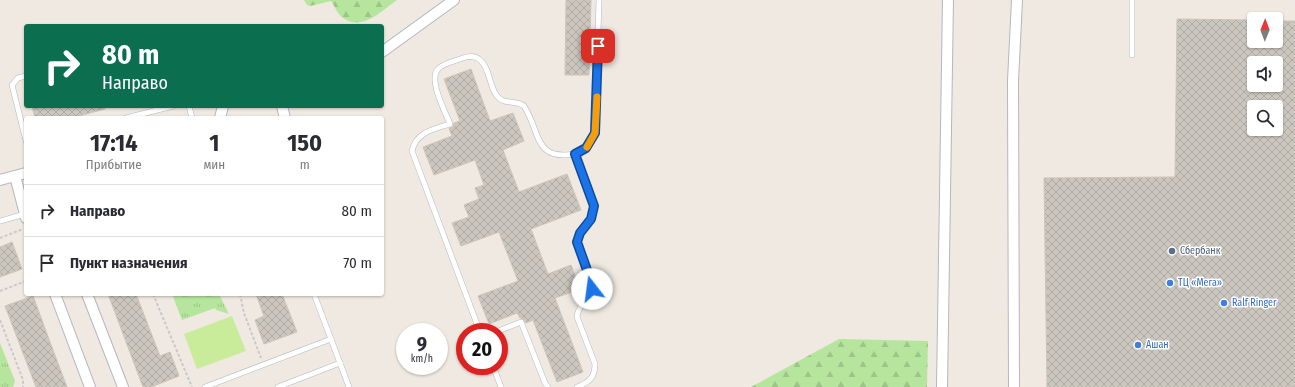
<!DOCTYPE html>
<html lang="ru">
<meta charset="utf-8">
<style>
body{margin:0;font-family:"Fira Sans Condensed",sans-serif;background:#f2f2f3;color:#2b2b33;height:100vh;display:flex;flex-direction:column;font-size:15px;white-space:nowrap}
*{box-sizing:border-box;margin:0}
p{font-size:13px;color:#7c7c81}
.icon{flex:none;width:22px;height:22px;fill:none;stroke:currentColor;stroke-width:2;stroke-linecap:round;stroke-linejoin:round}
.map{position:relative;flex:1;overflow:hidden}
.drawer{position:absolute;left:24px;top:116px;width:360px;height:180px;display:flex;flex-direction:column;background:#fff;border-radius:4px;box-shadow:0 1px 3px #0004}
.drawer>*{flex:none}
.guide{position:absolute;left:24px;top:24px;width:360px;height:84px;border-radius:4px;box-shadow:0 1px 3px #0004;background:#0b6e4f;color:#fff;overflow:hidden}
.needle{width:26px;rotate:1deg}
.buttons{position:absolute;left:1247px;top:12px;display:grid;gap:8px}
.buttons a{display:grid;place-items:center;width:36px;height:36px;border-radius:4px;background:#fff;box-shadow:0 1px 3px #0004;font-size:20px}
.speed{position:absolute;left:396px;top:323px;display:flex;gap:8px;font-size:20px;font-weight:700;text-align:center}
.speed>*{display:grid;place-content:center;width:52px;height:52px;border-radius:50%;background:#fff;box-shadow:0 1px 3px #0004;line-height:1}
.speed small{font-size:10px;font-weight:400}
.speed .limit{border:6px solid #d22;background:#fff;color:#111}
.pin{position:absolute;display:grid;place-items:center;width:34px;height:34px;color:#fff;margin:-17px;border-radius:8px;box-shadow:0 2px 6px #0006}
.me{position:absolute;width:44px;margin:-22px;rotate:345deg;stroke-linejoin:round;filter:drop-shadow(0 0 3px #0008)}
.turn{display:flex;align-items:center;gap:14px;height:84px;padding:0 12px;font-size:18px}
.turn .icon{width:52px;height:52px;stroke-width:2.5}
.turn b{display:block;font-size:28px;line-height:34px}
.eta{display:flex;justify-content:space-evenly;align-items:center;height:68px;text-align:center}
.eta b{font-size:24px;font-weight:700;line-height:28px}
ul{padding:0;list-style:none}
li{display:flex;align-items:center;gap:12px;height:52px;padding:0 12px;border-top:1px solid #e1e1e2}
li div{flex:1}
li b{display:block;font-size:15px}
li em{font-style:normal}
.map>svg:first-child{display:block}
.forest{fill:url(#forest-firs)}
.park{fill:url(#park-tufts)}
.pitch{fill:#c9ec9a}
.building{fill:url(#building-cross-hatch);stroke:#cbc5ba;fill-rule:evenodd}
.lines{fill:none;stroke-linecap:round;stroke-linejoin:round}
.lane-casing{stroke:#b4b7c1;stroke-width:6}
.street-casing{stroke:#b4b7c1;stroke-width:12}
.path{stroke:#c9c9c9;stroke-width:2;stroke-dasharray:3 2;stroke-linecap:butt}
.lane{stroke:#fff;stroke-width:5}
.street{stroke:#fff;stroke-width:10}
.route-casing{stroke:#114b97;stroke-width:10}
.route{stroke:#1a73e8;stroke-width:7}
.slow{stroke:#f59e0b;stroke-width:7}
.service-dot{fill:#5c6f8a;stroke:#fff;stroke-width:1.5}
.shop-dot{fill:#3f7fe0;stroke:#fff;stroke-width:1.5}
.labels{text-anchor:middle;dominant-baseline:central;stroke-width:3;stroke-linejoin:round;paint-order:stroke}
.service-label{font-size:10px;fill:#4e5e75;stroke:#fff;text-anchor:start}
.shop-label{font-size:10px;fill:#366cbe;stroke:#fff;text-anchor:start}
</style>
<div class="map">
<svg width="1295" height="387" viewBox="0 0 1295 387">
<defs>
<pattern id="forest-firs" width="22" height="20" patternUnits="userSpaceOnUse"><rect width="22" height="20" fill="#b6e59e"/><path d="M5 1l3.5 6h-7zM16 11l3.5 6h-7z" fill="#9dc588"/></pattern>
<pattern id="park-tufts" width="24" height="20" patternUnits="userSpaceOnUse"><rect width="24" height="20" fill="#b6e59e"/><path d="M3 7l-1-3M5 7V3M7 7l1-3M15 17l-1-3M17 17v-4M19 17l1-3" fill="none" stroke="#9dc588"/></pattern>
<pattern id="building-cross-hatch" width="8" height="8" patternUnits="userSpaceOnUse"><rect width="8" height="8" fill="#cbc7bf"/><path d="M0 0l8 8M0 8l8-8" fill="none" stroke="#afaba4"/></pattern>
</defs>
<rect width="100%" height="100%" fill="#efe9e1"/>
<g class="forest">
<path d="M 304,0 L 397,0 C 382,10 363,32 343,18 C 337,14 335,6 331,1 L 310,6 L 307,5 Z"/>
<path d="M 839,339 L 928,341 L 927,387 L 751,387 Z"/>
</g>
<g class="park">
<path d="M 172,294 L 219,294 L 229,314 L 216,310 L 215,308 L 182,320 Z"/>
<path d="M 0,343 L 15,381 L 13,387 L 0,387 Z"/>
</g>
<path class="pitch" d="M 232,316 L 246,351 L 197,369 L 184,334 Z"/>
<g class="building">
<path d="M 566,0 L 591,0 L 589,75 L 565,75 Z"/>
<path d="M 1177,19 L 1254,20 L 1254,41 L 1276,41 L 1276,21 L 1295,21 L 1295,387 L 1047,387 L 1044,178 L 1175,177 ZM 1254,63 L 1276,63 L 1276,85 L 1254,85 ZM 1254,107 L 1276,107 L 1276,129 L 1254,129 Z"/>
<path d="M 471,69 L 490,121 L 513,113 L 524,141 L 503,150 L 519,192 L 567,174 L 581,210 L 531,229 L 548,274 L 571,265 L 580,289 L 555,298 L 583,372 L 557,382 L 533,320 L 526,323 L 523,319 L 520,318 L 517,313 L 489,324 L 478,296 L 518,281 L 499,232 L 461,246 L 452,223 L 469,217 L 464,205 L 479,199 L 475,188 L 484,185 L 475,160 L 434,175 L 423,147 L 452,136 L 449,128 L 453,127 L 454,123 L 460,121 L 444,79 Z"/>
<path d="M 32,106 L 105,106 L 105,109 L 71,118 L 35,118 Z"/>
<path d="M 12,242 L 22,269 L 0,277 L 0,247 Z"/>
<path d="M 108,294 L 136,294 L 160,356 L 170,352 L 179,376 L 151,387 L 143,387 Z"/>
<path d="M 256,294 L 282,294 L 297,332 L 264,344 L 255,320 L 264,316 Z"/>
<path d="M 33,296 L 50,342 L 67,387 L 36,387 L 5,306 Z"/>
</g>
<g class="lines">
<defs>
<g id="lane">
<path d="M 1132,55 L 1132,0"/>
<path d="M 26,76 L 18,78 L 12,85 L 26,141"/>
<path d="M 189,106 L 192,118"/>
<path d="M 126,118 L 173,106"/>
<path d="M 575,154 L 586,148 L 595,133 L 599,0"/>
<path d="M 0,221 L 25,214"/>
<path d="M 314,294 L 349,387"/>
<path d="M 480,332 L 412,151 C 416,132 434,129 450,124 C 445,111 428,80 438,69 C 442,64 451,62 457,60 C 465,57 473,54 480,60 C 490,68 489,86 497,96 C 504,105 516,100 524,106 C 541,132 533,161 575,154 C 580,168 594,193 593,207 C 593,220 584,224 579,234 C 573,245 588,273 592,284 C 592,298 578,303 577,317 L 595,364 C 595,378 588,383 577,387"/>
<path d="M 496,332 L 521,322 L 545,383 L 548,387"/>
<path d="M 493,366 L 501,387"/>
<path d="M 205,387 L 331,339"/>
<path d="M 278,387 L 340,363"/>
</g>
<g id="street">
<path d="M 382,52 L 454,0"/>
<path d="M 282,106 L 285,118"/>
<path d="M 220,118 L 223,106"/>
<path d="M 15,176 L 26,218"/>
<path d="M 0,180 L 26,173"/>
<path d="M 55,294 L 90,387"/>
<path d="M 87,294 L 123,387"/>
<path d="M 942,387 L 948,0"/>
<path d="M 1014,387 L 1013,81 L 1017,0"/>
</g>
</defs>
<use href="#lane" class="lane-casing"/>
<use href="#street" class="street-casing"/>
<g class="path">
<path d="M 0,238 L 23,229"/>
<path d="M 0,291 L 26,281"/>
<path d="M 153,294 L 192,387"/>
<path d="M 240,294 L 244,313 L 261,358"/>
<path d="M 0,320 L 23,380 L 23,387"/>
</g>
<use href="#lane" class="lane"/>
<use href="#street" class="street"/>
</g>
<g class="lines">
<defs>
<path id="route" d="M 592,289 L 592,284 L 577,242 L 580,233 L 591,219 L 594,206 L 575,154 L 586,148 L 595,133 L 598,46"/>
</defs>
<use href="#route" class="route-casing"/>
<use href="#route" class="route"/>
<path class="slow" d="M 587,147 L 595,133 L 597,97"/>
</g>
<circle class="service-dot" cx="1172" cy="251" r="4"/>
<g class="shop-dot">
<circle cx="1170" cy="283" r="4"/>
<circle cx="1224" cy="303" r="4"/>
<circle cx="1138" cy="345" r="4"/>
</g>
<g class="labels">
<g class="service-label">
<text x="1180" y="251">Сбербанк</text>
</g>
<g class="shop-label">
<text x="1178" y="283">ТЦ «Мега»</text>
<text x="1232" y="303">Ralf Ringer</text>
<text x="1146" y="345">Ашан</text>
</g>
</g>
</svg>
<div class="buttons">
<a><svg class="needle" viewBox="-14 -14 28 28"><path d="M0-13l5 13h-10z" fill="#e53935"/><path d="M0 13l5-13h-10z" fill="#7c7c81"/></svg></a>
<a><svg class="icon" aria-label="sound" viewBox="0 0 24 24"><path d="M4 9h4l5-4v14l-5-4H4zM17 9q2 3 0 6"/></svg></a>
<a><svg class="icon" aria-label="search" viewBox="0 0 24 24"><circle cx="10" cy="10" r="6"/><path d="M15 15l6 6"/></svg></a>
</div>
<div class="speed"><div>9<small>km/h</small></div><div class="limit">20</div></div>
<div class="pin" style="left:598px;top:46px;background:#d93025"><svg class="icon" aria-label="arrive" viewBox="0 0 24 24"><path d="M6 21V4h12l-3 4 3 4H6"/></svg></div>
<svg class="me" style="left:592px;top:289px" viewBox="-20 -20 40 40"><circle r="19" fill="#fff"/><path d="M0-13L10 11 0 6-10 11z" fill="#1a73e8"/></svg>
<div class="guide">
<div class="turn"><svg class="icon" aria-label="right" viewBox="0 0 24 24"><path d="M7 20v-9h11M14 6l5 5-5 5"/></svg><div><b>80 m</b>Направо</div></div>
</div>
<section class="drawer">
<div class="eta">
<div><b>17:14</b><p>Прибытие</p></div>
<div><b>1</b><p>мин</p></div>
<div><b>150</b><p>m</p></div>
</div>
<ul>
<li><svg class="icon" aria-label="right" viewBox="0 0 24 24"><path d="M7 20v-9h11M14 6l5 5-5 5"/></svg><div><b>Направо</b></div><em>80 m</em></li>
<li><svg class="icon" aria-label="arrive" viewBox="0 0 24 24"><path d="M6 21V4h12l-3 4 3 4H6"/></svg><div><b>Пункт назначения</b></div><em>70 m</em></li>
</ul>
</section>
</div>
